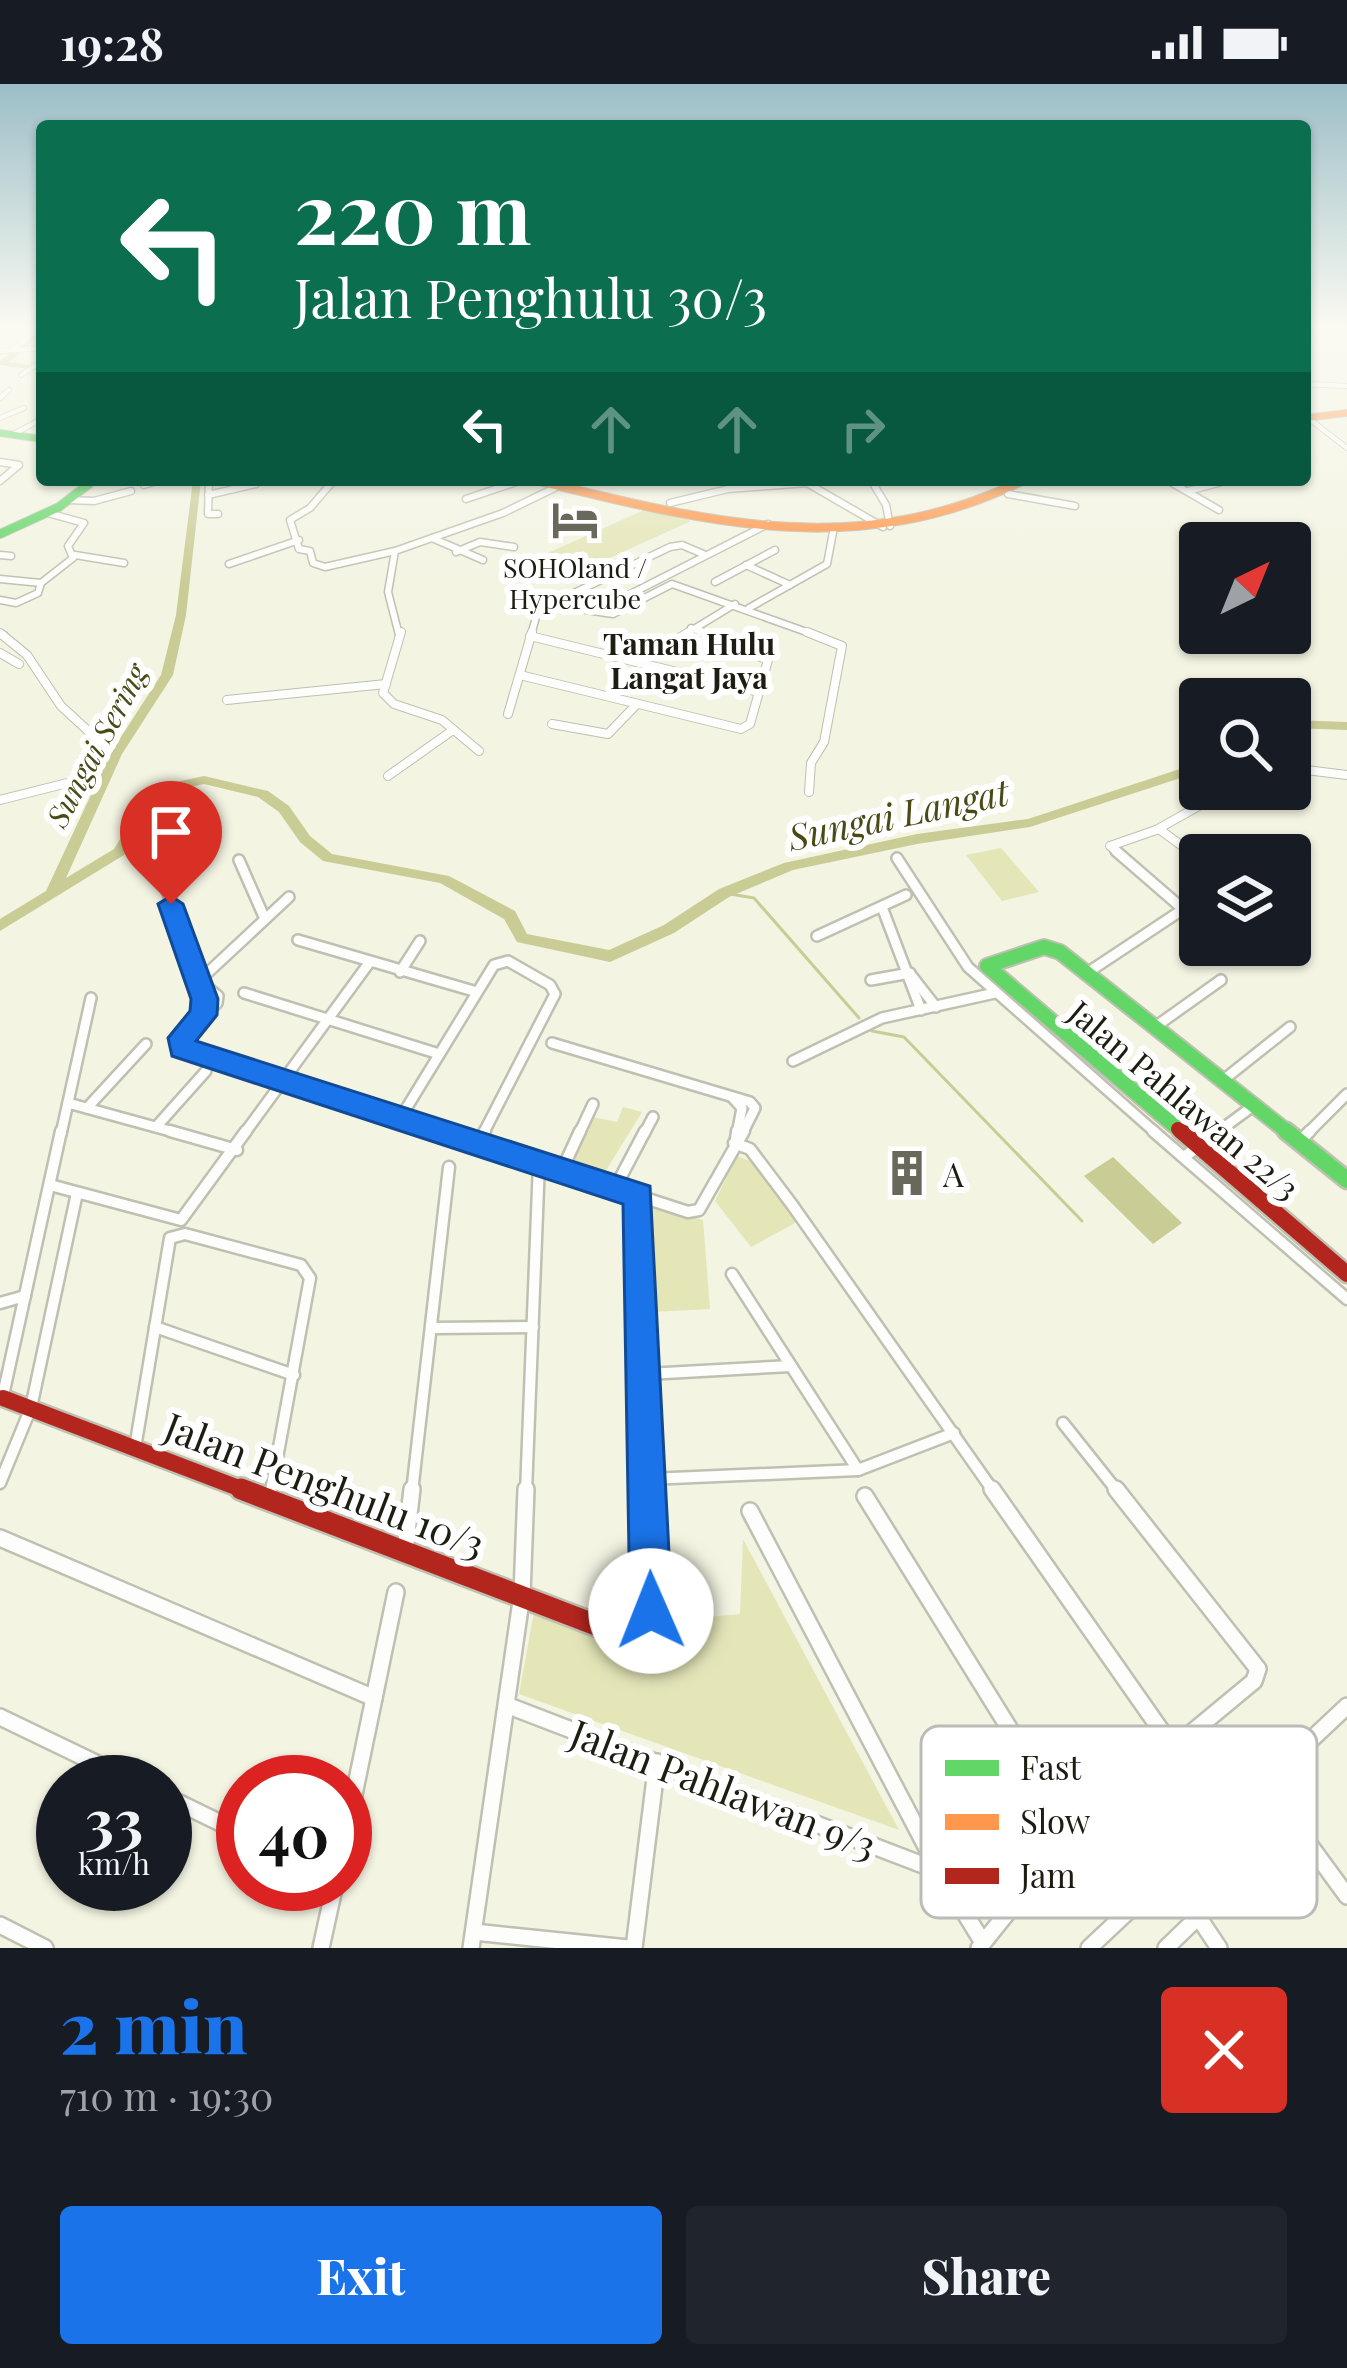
<!DOCTYPE html>
<meta charset="utf-8">
<style>
body{margin:0;font-family:"Playfair Display",serif;background:#20242c;color:#f1f3f6;height:100vh;display:flex;flex-direction:column;font-size:45px;white-space:nowrap}
*{box-sizing:border-box;margin:0}
p{font-size:39px;color:#9ea1a6}
.icon{flex:none;width:66px;height:66px;fill:none;stroke:currentColor;stroke-width:2;stroke-linecap:round;stroke-linejoin:round}
.map{position:relative;height:1864px;overflow:hidden}
.details{display:flex;flex-direction:column;background:#171b24;flex:1}
.details>*{flex:none}
.guide{position:absolute;left:36px;top:36px;width:1275px;height:366px;border-radius:12px;box-shadow:0 3px 9px #0004;background:#0b6e4f;color:#fff;overflow:hidden}
.needle{width:78px;rotate:43deg}
.tools{position:absolute;left:1179px;top:438px;display:grid;gap:24px}
.tools a{display:grid;place-items:center;width:132px;height:132px;border-radius:12px;background:#171b24;box-shadow:0 3px 9px #0004;font-size:60px}
.speed{position:absolute;left:36px;top:1671px;display:flex;gap:24px;font-size:60px;font-weight:700;text-align:center}
.speed>*{display:grid;place-content:center;width:156px;height:156px;border-radius:50%;background:#171b24;box-shadow:0 3px 9px #0004;line-height:1}
.speed small{font-size:30px;font-weight:400}
.speed .limit{border:18px solid #d22;background:#fff;color:#111}
.pin{position:absolute;display:grid;place-items:center;width:102px;height:102px;color:#fff;margin:-123px -51px;border-radius:50% 50% 50% 0;rotate:-45deg;box-shadow:0 0 12px #0007}
.pin .icon{rotate:45deg}
.me{position:absolute;width:132px;margin:-66px;rotate:359deg;stroke-linejoin:round;filter:drop-shadow(0 0 9px #0008)}
.turn{display:flex;align-items:center;gap:42px;height:252px;padding:0 60px;font-size:54px}
.turn .icon{width:156px;height:156px;stroke-width:2.5}
.turn b{display:block;font-size:84px;line-height:102px}
.lanes{display:flex;align-items:center;height:114px;padding:0 60px;background:#0003;justify-content:center;gap:60px;direction:ltr}
.lanes .off{opacity:.35}
.round{display:grid;place-items:center;flex:none;width:126px;height:126px;border-radius:12px;background:#20242c}
.overview{display:flex;align-items:center;justify-content:space-between;height:204px;padding:0 60px}
h1{font-size:72px;font-weight:800;line-height:90px;color:#1a73e8}
.action{display:flex;gap:24px;margin-top:auto;padding:24px 60px}
.action a{flex:1;height:138px;border-radius:12px;background:#1a73e8;color:#fff;font-size:48px;font-weight:800;line-height:138px;text-align:center}
.action a+a{background:#20242c;color:#f1f3f6}
.status{display:flex;justify-content:space-between;align-items:center;height:84px;padding:0 60px;background:#171b24;direction:ltr}
.status svg{height:33px;fill:currentColor}
.map>svg:first-child{display:block}
.green{fill:#e4e6b8}
.water{fill:#cacc96}
.lines{fill:none;stroke-linecap:round;stroke-linejoin:round}
.stream{stroke:#cacc96;stroke-width:3}
.river{fill:#cacc96;fill-rule:evenodd}
.street-far5-casing{stroke:#bfc0b2;stroke-width:6}
.street-far4-casing{stroke:#bfc0b2;stroke-width:9}
.street-far3-casing{stroke:#bfc0b2;stroke-width:10}
.street-far2-casing{stroke:#bfc0b2;stroke-width:14}
.street-far1-casing{stroke:#bfc0b2;stroke-width:15}
.street-casing{stroke:#bfc0b2;stroke-width:20}
.fast-far4-casing{stroke:#bfc0b2;stroke-width:8}
.fast-far3-casing{stroke:#bfc0b2;stroke-width:10}
.fast-far2-casing{stroke:#bfc0b2;stroke-width:18}
.fast-far1-casing{stroke:#bfc0b2;stroke-width:21}
.fast-casing{stroke:#bfc0b2;stroke-width:26}
.slow-far1-casing{stroke:#bfc0b2;stroke-width:8}
.slow-casing{stroke:#bfc0b2;stroke-width:10}
.jam-far2-casing{stroke:#bfc0b2;stroke-width:18}
.jam-far1-casing{stroke:#bfc0b2;stroke-width:21}
.jam-casing{stroke:#bfc0b2;stroke-width:26}
.street-far5{stroke:#fdfdfb;stroke-width:4.5}
.street-far4{stroke:#fdfdfb;stroke-width:6}
.street-far3{stroke:#fdfdfb;stroke-width:8}
.street-far2{stroke:#fdfdfb;stroke-width:9}
.street-far1{stroke:#fdfdfb;stroke-width:10}
.street{stroke:#fdfdfb;stroke-width:15}
.fast-far4{stroke:#63d668;stroke-width:6}
.fast-far3{stroke:#63d668;stroke-width:8}
.fast-far2{stroke:#63d668;stroke-width:14}
.fast-far1{stroke:#63d668;stroke-width:16}
.fast{stroke:#63d668;stroke-width:21}
.slow-far1{stroke:#ff974d;stroke-width:6}
.slow{stroke:#ff974d;stroke-width:8}
.jam-far2{stroke:#b3261e;stroke-width:14}
.jam-far1{stroke:#b3261e;stroke-width:16}
.jam{stroke:#b3261e;stroke-width:21}
.route{fill:#1a73e8;stroke:#114b97;stroke-width:3}
.labels{text-anchor:middle;dominant-baseline:central;stroke-width:12;stroke-linejoin:round;paint-order:stroke}
.far-poi-label{font-size:27px;fill:#1d1d12;stroke:#fff}
.far-neighbourhood-label{font-size:30px;font-weight:bold;fill:#1d1d12;stroke:#fff}
.far-water-label{font-size:30px;font-style:italic;fill:#4a4a16;stroke:#fff}
.street-label{font-size:33px;fill:#1d1d12;stroke:#fff}
.poi-label{font-size:33px;fill:#1d1d12;stroke:#fff;text-anchor:start}
.water-label{font-size:36px;font-style:italic;fill:#4a4a16;stroke:#fff}
.near-street-label{font-size:39px;fill:#1d1d12;stroke:#fff}
.key{fill:#fff;stroke:#bbbbb8;stroke-width:3}
.key-label{font-size:33px;fill:#1d1d12}
</style>
<div class="status"><b>19:28</b><svg viewBox="0 0 49 12"><path d="M0 12V9h3v3zM5 12V6h3v6zM10 12V3h3v9zM15 12V0h3v12zM26 1h20v11H26zM47 4h2v5h-2z"/></svg></div>
<div class="map">
<svg width="1347" height="1864" viewBox="0 0 1347 1864">
<rect width="100%" height="100%" fill="#f3f4e2"/>
<g class="green">
<path d="M 651,423 L 691,437 L 559,497 L 523,480 Z"/>
<path d="M 1001,764 L 1039,808 L 1002,817 L 966,771 Z"/>
<path d="M 623,1023 L 642,1028 L 605,1088 L 572,1078 L 593,1033 L 617,1038 Z"/>
<path d="M 737,1072 L 750,1077 L 797,1138 L 751,1163 L 715,1117 Z"/>
<path d="M 650,1121 L 703,1136 L 710,1225 L 653,1228 Z"/>
<path d="M 743,1455 L 899,1746 L 519,1610 L 534,1528 L 630,1567 L 664,1537 L 740,1530 Z"/>
</g>
<path class="water" d="M 1113,1073 L 1182,1139 L 1153,1160 L 1084,1092 Z"/>
<g class="lines">
<g class="stream">
<path d="M 724,809 L 754,814 L 859,934"/>
<path d="M 872,947 L 904,953 L 1082,1137"/>
</g>
<g class="river">
<path d="M 42,244 L 42,250 L 9,278 L 42,283 L 42,287 L 0,281 L 0,277 Z"/>
<path d="M 193,396 L 201,396 L 186,531 L 173,591 L 122,670 L 66,794 L 114,765 L 153,703 L 204,692 L 268,707 L 289,722 L 310,752 L 332,770 L 449,792 L 515,827 L 527,850 L 609,866 L 664,841 L 719,805 L 784,779 L 917,750 L 1028,735 L 1186,683 L 1194,665 L 1200,661 L 1200,680 L 1196,689 L 1030,743 L 917,760 L 793,786 L 729,813 L 674,849 L 610,878 L 517,858 L 504,835 L 440,799 L 323,777 L 300,758 L 279,728 L 258,713 L 204,700 L 163,709 L 124,771 L 0,847 L 0,835 L 46,807 L 110,670 L 161,591 L 176,531 Z"/>
<path d="M 1290,636 L 1347,638 L 1347,646 L 1290,644 Z"/>
</g>
<defs>
<g id="street-far5">
<path d="M 1337,244 L 1347,250"/>
<path d="M 12,266 L 40,244"/>
<path d="M 0,267 L 42,264"/>
<path d="M 21,291 L 42,277"/>
<path d="M 1305,300 L 1347,302"/>
<path d="M 0,314 L 9,306"/>
<path d="M 0,334 L 24,324"/>
<path d="M 1308,334 L 1347,364"/>
<path d="M 12,351 L 42,335"/>
<path d="M 0,378 L 12,380"/>
</g>
<g id="street-far4">
<path d="M 0,378 L 19,381 L 0,397"/>
<path d="M 209,396 L 208,430 L 218,430"/>
<path d="M 334,396 L 310,424 L 290,436 L 299,465 L 310,467 L 313,479 L 325,483 L 395,467"/>
<path d="M 871,396 L 886,421 L 890,442"/>
<path d="M 1167,396 L 1219,426"/>
<path d="M 144,401 L 160,396"/>
<path d="M 1188,407 L 1229,396"/>
<path d="M 1008,410 L 1075,422"/>
<path d="M 208,411 L 256,400"/>
<path d="M 466,415 L 522,396"/>
<path d="M 69,416 L 94,417 L 131,407"/>
<path d="M 670,419 L 728,405 L 807,399 L 883,443"/>
<path d="M 432,454 L 483,476"/>
<path d="M 456,468 L 480,458 L 514,463"/>
<path d="M 0,471 L 11,472"/>
<path d="M 75,471 L 124,479"/>
<path d="M 229,480 L 299,456"/>
<path d="M 746,481 L 790,501"/>
<path d="M 0,495 L 41,499 L 73,474 L 68,462 L 84,439 L 48,429"/>
<path d="M 715,498 L 775,466"/>
<path d="M 576,508 L 670,463 L 682,461 L 703,470"/>
<path d="M 0,516 L 16,519 L 38,509 L 41,499"/>
<path d="M 603,524 L 768,440"/>
<path d="M 749,524 L 827,480 L 834,443"/>
<path d="M 691,544 L 709,551"/>
<path d="M 0,549 L 4,551"/>
<path d="M 399,551 L 388,508 L 395,467 L 503,429 L 571,396"/>
<path d="M 531,551 L 540,519 L 613,530 L 672,500 L 815,551"/>
<path d="M 684,551 L 735,520"/>
</g>
<g id="street-far3">
<path d="M 401,548 L 383,609 L 394,620 L 442,636 L 479,667"/>
<path d="M 807,548 L 842,562 L 824,658 L 811,679 L 809,708"/>
<path d="M 0,549 L 27,571 L 61,622 L 109,666 L 87,694 L 0,716"/>
<path d="M 530,552 L 759,608"/>
<path d="M 0,569 L 19,580"/>
<path d="M 639,579 L 689,548"/>
<path d="M 520,591 L 741,645 L 750,640 L 768,576 L 701,548"/>
<path d="M 227,616 L 386,600"/>
<path d="M 508,630 L 532,548"/>
<path d="M 552,640 L 608,650 L 637,620"/>
<path d="M 1290,684 L 1347,691"/>
<path d="M 388,692 L 453,646"/>
<path d="M 1156,746 L 1229,705"/>
<path d="M 1120,770 L 1110,762 L 1159,745 L 1193,770"/>
</g>
<g id="street-far2">
<path d="M 1116,767 L 1183,825"/>
<path d="M 1189,767 L 1200,776"/>
<path d="M 897,774 L 968,883 L 1157,1050"/>
<path d="M 239,776 L 265,835"/>
<path d="M 158,784 L 201,895 L 204,931"/>
<path d="M 882,823 L 921,926"/>
<path d="M 817,852 L 906,811"/>
<path d="M 298,856 L 477,908"/>
<path d="M 400,888 L 420,857"/>
<path d="M 1087,889 L 1200,814"/>
<path d="M 911,891 L 936,923"/>
<path d="M 201,895 L 289,813"/>
<path d="M 871,896 L 910,889"/>
<path d="M 202,899 L 218,912 L 217,919 L 182,954 L 182,964 L 449,1050"/>
<path d="M 244,909 L 439,970"/>
<path d="M 1155,943 L 1221,896"/>
<path d="M 552,959 L 750,1018 L 755,1024 L 742,1050"/>
<path d="M 793,977 L 882,934 L 995,909"/>
<path d="M 1222,997 L 1290,943"/>
<path d="M 732,1013 L 742,1024 L 737,1050"/>
<path d="M 68,1019 L 181,1050"/>
<path d="M 87,1024 L 146,960"/>
<path d="M 401,1033 L 494,881 L 508,877 L 550,901 L 555,910 L 483,1050"/>
<path d="M 156,1043 L 206,987"/>
<path d="M 61,1050 L 91,914"/>
<path d="M 244,1050 L 369,879"/>
<path d="M 579,1050 L 593,1020"/>
<path d="M 644,1050 L 653,1033"/>
<path d="M 1215,1050 L 1253,1022"/>
<path d="M 1307,1050 L 1347,1010"/>
</g>
<g id="street-far1">
<path d="M 170,1047 L 237,1066"/>
<path d="M 439,1047 L 688,1128 L 699,1126 L 744,1047"/>
<path d="M 1153,1047 L 1347,1215"/>
<path d="M 736,1055 L 737,1047"/>
<path d="M 1300,1057 L 1310,1047"/>
<path d="M 479,1059 L 485,1047"/>
<path d="M 734,1059 L 750,1065 L 793,1122 L 994,1408"/>
<path d="M 1184,1073 L 1219,1047"/>
<path d="M 562,1086 L 580,1047"/>
<path d="M 50,1101 L 181,1136 L 246,1047"/>
<path d="M 615,1104 L 645,1047"/>
<path d="M 732,1190 L 858,1386"/>
<path d="M 0,1219 L 25,1212"/>
<path d="M 155,1243 L 294,1291"/>
<path d="M 434,1244 L 533,1243"/>
<path d="M 647,1290 L 791,1282"/>
<path d="M 2,1316 L 61,1047"/>
<path d="M 32,1319 L 77,1109"/>
<path d="M 1063,1339 L 1118,1408"/>
<path d="M 135,1364 L 170,1154 L 185,1150 L 301,1181 L 310,1194 L 271,1407"/>
<path d="M 649,1395 L 858,1386 L 954,1349"/>
<path d="M 0,1399 L 30,1326"/>
<path d="M 412,1408 L 449,1083"/>
<path d="M 526,1408 L 539,1079"/>
</g>
<g id="street">
<path d="M 992,1405 L 1172,1662"/>
<path d="M 865,1412 L 1073,1747"/>
<path d="M 750,1427 L 939,1787 L 982,1857"/>
<path d="M 0,1454 L 374,1614"/>
<path d="M 405,1465 L 412,1405"/>
<path d="M 509,1622 L 936,1786"/>
<path d="M 0,1633 L 135,1698"/>
<path d="M 1265,1700 L 1347,1812"/>
<path d="M 165,1712 L 243,1750"/>
<path d="M 345,1754 L 396,1508"/>
<path d="M 1197,1831 L 1219,1864"/>
<path d="M 0,1841 L 45,1864"/>
<path d="M 474,1848 L 628,1864"/>
<path d="M 321,1864 L 335,1800"/>
<path d="M 471,1864 L 522,1510 L 526,1405"/>
<path d="M 634,1864 L 657,1678"/>
<path d="M 979,1864 L 1073,1747 L 1254,1597 L 1258,1585 L 1116,1405"/>
<path d="M 1089,1864 L 1347,1622"/>
<path d="M 1166,1864 L 1293,1741"/>
</g>
<path id="fast-far4" d="M 0,349 L 42,355"/>
<path id="fast-far3" d="M 0,450 L 59,423 L 94,396"/>
<path id="fast-far2" d="M 1178,1045 L 987,882 L 1044,863 L 1060,868 L 1290,1050"/>
<g id="fast-far1">
<path d="M 1286,1047 L 1347,1096"/>
<path d="M 639,1111 L 648,1408"/>
</g>
<path id="fast" d="M 648,1405 L 651,1520"/>
<path id="slow-far1" d="M 1305,334 L 1347,329"/>
<path id="slow" d="M 535,396 C 707,438 857,478 1024,396"/>
<path id="jam-far2" d="M 1178,1045 L 1184,1050"/>
<g id="jam-far1">
<path d="M 1181,1047 L 1347,1190"/>
<path d="M 3,1314 L 249,1408"/>
</g>
<path id="jam" d="M 241,1405 L 622,1551 L 632,1549 L 651,1520"/>
</defs>
<use href="#street-far5" class="street-far5-casing"/>
<use href="#street-far4" class="street-far4-casing"/>
<use href="#street-far3" class="street-far3-casing"/>
<use href="#street-far2" class="street-far2-casing"/>
<use href="#street-far1" class="street-far1-casing"/>
<use href="#street" class="street-casing"/>
<use href="#fast-far4" class="fast-far4-casing"/>
<use href="#fast-far3" class="fast-far3-casing"/>
<use href="#fast-far2" class="fast-far2-casing"/>
<use href="#fast-far1" class="fast-far1-casing"/>
<use href="#fast" class="fast-casing"/>
<use href="#slow-far1" class="slow-far1-casing"/>
<use href="#slow" class="slow-casing"/>
<use href="#jam-far2" class="jam-far2-casing"/>
<use href="#jam-far1" class="jam-far1-casing"/>
<use href="#jam" class="jam-casing"/>
<use href="#street-far5" class="street-far5"/>
<use href="#street-far4" class="street-far4"/>
<use href="#street-far3" class="street-far3"/>
<use href="#street-far2" class="street-far2"/>
<use href="#street-far1" class="street-far1"/>
<use href="#street" class="street"/>
<use href="#fast-far4" class="fast-far4"/>
<use href="#fast-far3" class="fast-far3"/>
<use href="#fast-far2" class="fast-far2"/>
<use href="#fast-far1" class="fast-far1"/>
<use href="#fast" class="fast"/>
<use href="#slow-far1" class="slow-far1"/>
<use href="#slow" class="slow"/>
<use href="#jam-far2" class="jam-far2"/>
<use href="#jam-far1" class="jam-far1"/>
<use href="#jam" class="jam"/>
</g>
<linearGradient id="sky" x2="0" y2="1"><stop stop-color="#9cbec7"/><stop offset="0.48" stop-color="#fafaf2"/><stop offset="1" stop-color="#fafaf2" stop-opacity="0"/></linearGradient>
<rect width="1347" height="505" fill="url(#sky)"/>
<path class="route" d="M 171,812 L 183,820 L 218,915 L 217,931 L 196,957 L 650,1102 L 672,1527 L 666,1542 L 651,1548 L 636,1542 L 630,1527 L 623,1120 L 172,972 L 168,954 L 190,927 L 191,915 L 158,820 Z"/>
<defs>
<symbol id="hotel-bare" viewBox="-9 -9 18 18"><path d="M-6-4.5h1.5V1H6V5H4.5V3h-9V5H-6ZM-4 0a1.8 1.8 0 1 1 3.6 0ZM.5 0V-2.5h3Q6-2.5 6 0Z" fill="#68685b" stroke="#fff" stroke-width="2.5" paint-order="stroke"/></symbol>
<symbol id="building-bare" viewBox="-9 -9 18 18"><path d="M-4-6H4V6H1V3H-1V6H-4ZM-2.5-4.3h1.7v1.8h-1.7ZM.8-4.3h1.7v1.8H.8ZM-2.5-1h1.7V.8h-1.7ZM.8-1h1.7V.8H.8Z" fill="#68685b" stroke="#fff" stroke-width="2.5" paint-order="stroke"/></symbol>
</defs>
<g fill-rule="evenodd">
<use href="#hotel-bare" x="542" y="403" width="66" height="66"/>
<use href="#building-bare" x="874" y="1056" width="66" height="66"/>
</g>
<g class="labels">
<g class="far-poi-label">
<text x="575" y="483">SOHOland /<tspan x="575" dy="31">Hypercube</tspan></text>
</g>
<g class="far-neighbourhood-label">
<text x="689" y="559">Taman Hulu<tspan x="689" dy="34">Langat Jaya</tspan></text>
</g>
<g class="far-water-label">
<text transform="translate(96 661) rotate(-62)">Sungai Sering</text>
</g>
<g class="street-label">
<text transform="translate(1185 1015) rotate(40)">Jalan Pahlawan 22/3</text>
</g>
<g class="poi-label">
<text x="943" y="1089">A</text>
</g>
<g class="water-label">
<text transform="translate(898 729) rotate(-12)">Sungai Langat</text>
</g>
<g class="near-street-label">
<text transform="translate(325 1400) rotate(21)">Jalan Penghulu 10/3</text>
<text transform="translate(724 1704) rotate(21)">Jalan Pahlawan 9/3</text>
</g>
</g>
<rect x="921" y="1642" width="396" height="192" rx="18" class="key"/>
<rect x="945" y="1676" width="54" height="16" fill="#63d668"/>
<rect x="945" y="1730" width="54" height="16" fill="#ff974d"/>
<rect x="945" y="1784" width="54" height="16" fill="#b3261e"/>
<g class="key-label">
<text x="1020" y="1696">Fast</text>
<text x="1020" y="1750">Slow</text>
<text x="1020" y="1804">Jam</text>
</g>
</svg>
<div class="tools">
<a><svg class="needle" viewBox="-14 -14 28 28"><path d="M0-13l5 13h-10z" fill="#e53935"/><path d="M0 13l5-13h-10z" fill="#9ea1a6"/></svg></a>
<a><svg class="icon" aria-label="search" viewBox="0 0 24 24"><circle cx="10" cy="10" r="6"/><path d="M15 15l6 6"/></svg></a>
<a><svg class="icon" aria-label="layers" viewBox="0 0 24 24"><path d="M12 4l9 5-9 5-9-5zM3 14l9 5 9-5"/></svg></a>
</div>
<div class="speed"><div>33<small>km/h</small></div><div class="limit">40</div></div>
<div class="pin" style="left:171px;top:820px;background:#d93025"><svg class="icon" aria-label="arrive" viewBox="0 0 24 24"><path d="M6 21V4h12l-3 4 3 4H6"/></svg></div>
<svg class="me" style="left:651px;top:1527px" viewBox="-20 -20 40 40"><circle r="19" fill="#fff"/><path d="M0-13L10 11 0 6-10 11z" fill="#1a73e8"/></svg>
<div class="guide">
<div class="turn"><svg class="icon" aria-label="left" viewBox="0 0 24 24"><path d="M17 20v-9H6M10 6l-5 5 5 5"/></svg><div><b>220 m</b>Jalan Penghulu 30/3</div></div>
<div class="lanes"><svg class="icon" aria-label="left" viewBox="0 0 24 24"><path d="M17 20v-9H6M10 6l-5 5 5 5"/></svg><svg class="icon off" aria-label="ahead" viewBox="0 0 24 24"><path d="M12 20V5M6 11l6-6 6 6"/></svg><svg class="icon off" aria-label="ahead" viewBox="0 0 24 24"><path d="M12 20V5M6 11l6-6 6 6"/></svg><svg class="icon off" aria-label="right" viewBox="0 0 24 24"><path d="M7 20v-9h11M14 6l5 5-5 5"/></svg></div>
</div>
</div>
<section class="details">
<div class="overview"><div><h1>2 min</h1><p>710 m · 19:30</p></div><a class="round" style="background:#d93025;color:#fff"><svg class="icon" aria-label="close" viewBox="0 0 24 24"><path d="M6 6l12 12M18 6L6 18"/></svg></a></div>
<div class="action"><a>Exit</a><a>Share</a></div>
</section>
